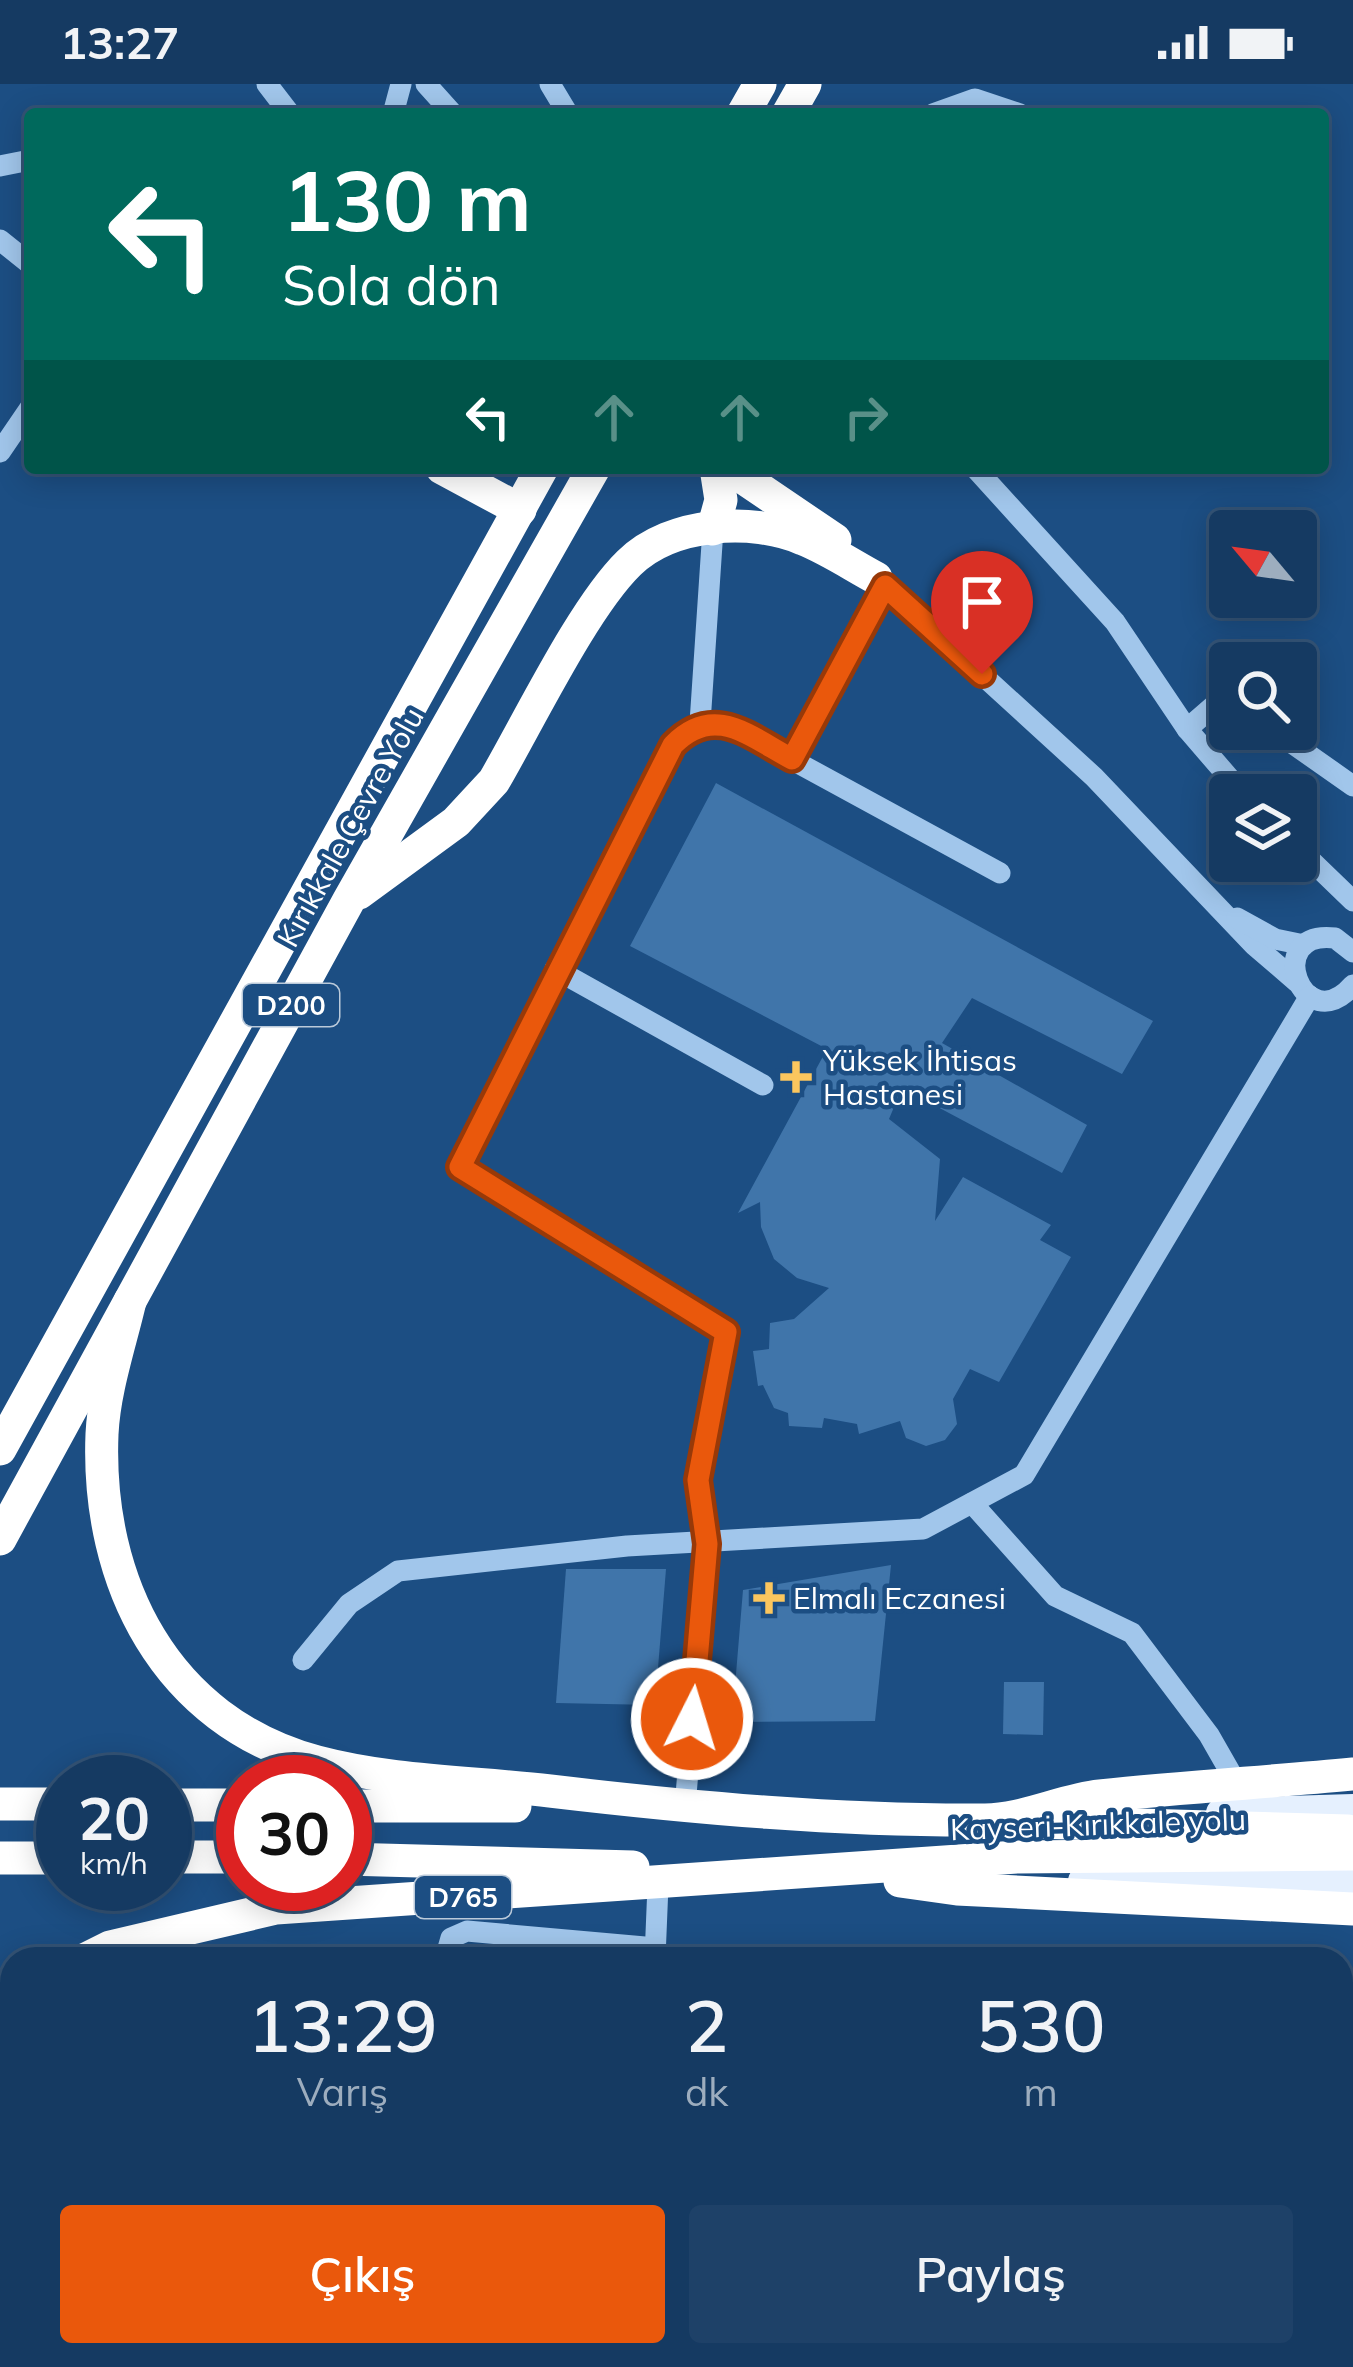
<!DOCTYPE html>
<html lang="tr">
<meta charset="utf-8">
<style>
body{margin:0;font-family:Mulish,sans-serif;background:#1e4168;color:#f1f3f6;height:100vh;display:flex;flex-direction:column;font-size:45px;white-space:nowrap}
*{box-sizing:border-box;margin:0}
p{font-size:39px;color:#9dadbe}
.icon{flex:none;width:66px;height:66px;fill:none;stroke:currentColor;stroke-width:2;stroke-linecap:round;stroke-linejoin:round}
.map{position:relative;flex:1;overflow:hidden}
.sheet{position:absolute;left:0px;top:1863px;width:1353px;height:420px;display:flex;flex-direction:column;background:#153a62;border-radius:36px 36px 0 0;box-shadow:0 6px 30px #0003,0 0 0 3px #345477}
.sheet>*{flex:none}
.banner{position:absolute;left:24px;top:24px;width:1305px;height:366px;border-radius:12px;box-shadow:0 6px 30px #0003,0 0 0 3px #345477;background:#00695c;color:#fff;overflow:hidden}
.needle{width:78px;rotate:299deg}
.tools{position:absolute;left:1209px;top:426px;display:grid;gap:24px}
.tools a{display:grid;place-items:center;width:108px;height:108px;border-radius:12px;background:#153a62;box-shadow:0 6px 30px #0003,0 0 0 3px #345477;font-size:60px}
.speed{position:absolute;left:36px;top:1671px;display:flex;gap:24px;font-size:60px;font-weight:700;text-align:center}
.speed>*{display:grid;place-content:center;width:156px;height:156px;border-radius:50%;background:#153a62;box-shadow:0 6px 30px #0003,0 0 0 3px #345477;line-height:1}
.speed small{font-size:30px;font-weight:400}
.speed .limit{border:18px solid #d22;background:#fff;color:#111}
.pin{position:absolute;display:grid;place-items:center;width:102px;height:102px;color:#fff;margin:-123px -51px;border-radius:50% 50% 50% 0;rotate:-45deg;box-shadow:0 0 12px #0007}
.pin .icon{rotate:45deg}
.me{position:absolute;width:132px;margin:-66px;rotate:5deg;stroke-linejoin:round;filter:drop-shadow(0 0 9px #0008)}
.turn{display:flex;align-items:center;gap:42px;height:252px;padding:0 60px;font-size:54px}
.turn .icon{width:156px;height:156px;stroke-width:2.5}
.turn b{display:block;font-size:84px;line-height:102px}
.lanes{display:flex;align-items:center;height:114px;padding:0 60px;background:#0003;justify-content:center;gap:60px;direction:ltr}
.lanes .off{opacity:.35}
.eta{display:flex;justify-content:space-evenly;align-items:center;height:204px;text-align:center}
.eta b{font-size:72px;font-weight:600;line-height:84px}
.action{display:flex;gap:24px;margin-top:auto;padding:24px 60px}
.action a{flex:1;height:138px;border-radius:12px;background:#ea580c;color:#fff;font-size:48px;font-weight:600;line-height:138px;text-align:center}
.action a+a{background:#1e4168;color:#f1f3f6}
.status{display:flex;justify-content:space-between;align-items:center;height:84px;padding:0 60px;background:#153a62;direction:ltr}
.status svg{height:33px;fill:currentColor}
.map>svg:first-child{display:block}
.building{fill:#4075aa}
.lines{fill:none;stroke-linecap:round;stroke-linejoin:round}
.minor{stroke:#a1c6eb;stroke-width:21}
.major{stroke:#e5f0fe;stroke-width:30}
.highway{stroke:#fff;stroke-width:33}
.route-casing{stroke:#983908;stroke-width:30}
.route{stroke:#ea580c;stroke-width:21}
.poi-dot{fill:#fbc65e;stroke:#1c4e83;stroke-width:4.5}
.labels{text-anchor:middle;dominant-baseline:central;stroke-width:9;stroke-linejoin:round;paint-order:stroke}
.shield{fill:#1c4e83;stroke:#bbcada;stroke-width:3}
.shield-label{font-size:27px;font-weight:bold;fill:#fff}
.street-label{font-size:30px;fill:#fff;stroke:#1c4e83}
.poi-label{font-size:30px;fill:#fff;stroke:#1c4e83;text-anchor:start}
</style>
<div class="status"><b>13:27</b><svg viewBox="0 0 49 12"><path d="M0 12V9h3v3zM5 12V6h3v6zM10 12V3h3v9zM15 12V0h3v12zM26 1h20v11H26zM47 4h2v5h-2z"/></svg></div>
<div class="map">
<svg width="1353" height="2283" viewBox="0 0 1353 2283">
<rect width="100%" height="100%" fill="#1c4e83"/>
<g class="building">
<path d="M 716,699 L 1153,937 L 1122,990 L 972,914 L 942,959 L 1087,1041 L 1062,1089 L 902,1004 L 889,1035 L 940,1075 L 935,1137 L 963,1093 L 1051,1141 L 1040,1156 L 1071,1173 L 999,1298 L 970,1285 L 953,1315 L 957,1340 L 945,1356 L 926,1362 L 906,1354 L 900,1337 L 859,1350 L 857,1340 L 824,1334 L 822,1344 L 789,1342 L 788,1329 L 774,1324 L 763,1301 L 758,1302 L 753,1267 L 769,1265 L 770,1239 L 794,1235 L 829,1204 L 797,1194 L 774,1175 L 761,1143 L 760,1118 L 738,1129 L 827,965 L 630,862 Z"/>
<path d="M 891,1481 L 875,1637 L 732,1638 L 743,1506 Z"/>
<path d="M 566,1485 L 666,1485 L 655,1621 L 556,1619 Z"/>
<path d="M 1004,1598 L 1044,1598 L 1043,1651 L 1003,1650 Z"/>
</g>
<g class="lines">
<g class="minor">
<path d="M 267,0 L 290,30"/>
<path d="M 426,0 L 453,30"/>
<path d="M 550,0 L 568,30"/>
<path d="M 393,30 L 401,0"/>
<path d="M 933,30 L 975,15 L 1020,30"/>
<path d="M 0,82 L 30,76"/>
<path d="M 0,156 L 30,180"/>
<path d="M 0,368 L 30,324"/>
<path d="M 975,384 L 1115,538 L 1187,645 L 1244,711"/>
<path d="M 876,494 L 1094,693 L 1254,861 L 1297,898"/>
<path d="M 700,639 L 713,445"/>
<path d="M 1187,645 L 1225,612 L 1230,615"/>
<path d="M 1272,645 L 1353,702"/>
<path d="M 792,675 L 885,502"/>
<path d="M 1296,762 L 1353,817"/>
<path d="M 1237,834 L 1275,855 L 1304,861"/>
<path d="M 1353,868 L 1335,854 C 1261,845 1303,958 1353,901"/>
<path d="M 555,885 L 763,1001"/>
<path d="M 972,1419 L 1055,1512 L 1132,1549 L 1209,1651 L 1237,1700"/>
<path d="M 303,1576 L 349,1520 L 398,1487 L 627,1462 L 923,1445 L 1024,1391 L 1310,912"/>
<path d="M 685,1723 L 707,1460 L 698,1396 L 726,1248 L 461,1083 L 673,661 C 696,637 712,636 743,649 L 1000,789"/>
<path d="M 655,1874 L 658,1801"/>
<path d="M 445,1875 L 451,1854 L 467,1847 L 656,1864"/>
<path d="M 0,2020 L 12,2015"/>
<path d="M 0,2099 L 12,2110"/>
<path d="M 745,2271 L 765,2283"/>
<path d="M 807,2271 L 837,2283"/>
<path d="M 109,2283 L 112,2271"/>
</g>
<g class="major">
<path d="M 1221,1729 L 1353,1725"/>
<path d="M 1083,1797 L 1353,1796"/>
</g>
<g class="highway">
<path d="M 743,30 L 760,0"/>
<path d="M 788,30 L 805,0"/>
<path d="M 442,384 L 520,426"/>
<path d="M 729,384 L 835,456"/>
<path d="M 713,445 L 721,416 L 716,384"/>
<path d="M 359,809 L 456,738 L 494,697 C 529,637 583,524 629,479 C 671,438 752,433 803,455 C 828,465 852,481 876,494"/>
<path d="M 130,1217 C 120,1260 104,1306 102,1350 C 96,1498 165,1637 317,1678 C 392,1698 473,1698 550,1707 C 694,1724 840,1737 985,1736 C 1023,1736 1062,1716 1100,1712 C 1184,1703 1269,1698 1353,1690"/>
<path d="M 0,1365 L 542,384"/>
<path d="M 0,1455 L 349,816 L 594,384"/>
<path d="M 0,1720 L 63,1720"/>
<path d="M 165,1721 L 243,1721"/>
<path d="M 345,1722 L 515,1722"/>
<path d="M 1034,1738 L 1348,1747"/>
<path d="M 165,1773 L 243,1773"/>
<path d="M 0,1774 L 63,1774"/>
<path d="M 345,1775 L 633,1783"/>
<path d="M 900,1797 L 957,1805 L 1353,1825"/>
<path d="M 86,1875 L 110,1863 L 276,1824 L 1017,1773 L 1353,1770"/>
<path d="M 0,1920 L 12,1913"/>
</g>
</g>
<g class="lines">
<defs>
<path id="route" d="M 692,1635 L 707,1460 L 698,1396 L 726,1248 L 460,1083 L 673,661 C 714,619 749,652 792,675 L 885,502 L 982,590"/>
</defs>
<use href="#route" class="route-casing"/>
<use href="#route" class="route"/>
</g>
<g class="poi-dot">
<path d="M790 975h12v12h12v12h-12v12h-12v-12h-12v-12h12z"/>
<path d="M763 1496h12v12h12v12h-12v12h-12v-12h-12v-12h12z"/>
</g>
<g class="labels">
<g class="shield">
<rect x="243" y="900" width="96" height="42" rx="9"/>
<rect x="415" y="1792" width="96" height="42" rx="9"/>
</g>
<g class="shield-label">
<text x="291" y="921">D200</text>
<text x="463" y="1813">D765</text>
</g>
<g class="street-label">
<text transform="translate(350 743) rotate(-61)">Kırıkkale Çevre Yolu</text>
<text transform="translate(1098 1740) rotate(-2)">Kayseri-Kırıkkale yolu</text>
</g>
<g class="poi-label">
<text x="823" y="976">Yüksek İhtisas<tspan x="823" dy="34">Hastanesi</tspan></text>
<text x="793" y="1514">Elmalı Eczanesi</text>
</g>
</g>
</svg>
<div class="tools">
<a><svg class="needle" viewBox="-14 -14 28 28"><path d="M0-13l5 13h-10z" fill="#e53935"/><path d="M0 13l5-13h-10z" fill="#9dadbe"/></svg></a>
<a><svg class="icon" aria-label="search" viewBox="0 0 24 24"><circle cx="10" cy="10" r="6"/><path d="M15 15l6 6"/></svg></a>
<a><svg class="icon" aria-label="layers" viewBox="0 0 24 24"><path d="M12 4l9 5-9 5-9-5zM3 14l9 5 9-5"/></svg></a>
</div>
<div class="speed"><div>20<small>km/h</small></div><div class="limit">30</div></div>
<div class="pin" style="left:982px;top:590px;background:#d93025"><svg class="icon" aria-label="arrive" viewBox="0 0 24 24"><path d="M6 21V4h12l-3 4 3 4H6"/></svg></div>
<svg class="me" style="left:692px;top:1635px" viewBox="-20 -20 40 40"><circle r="17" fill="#ea580c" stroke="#fff" stroke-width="3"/><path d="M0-11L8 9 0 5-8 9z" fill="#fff"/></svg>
<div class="banner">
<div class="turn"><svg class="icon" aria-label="left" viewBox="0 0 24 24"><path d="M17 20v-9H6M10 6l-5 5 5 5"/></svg><div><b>130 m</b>Sola dön</div></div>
<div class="lanes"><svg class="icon" aria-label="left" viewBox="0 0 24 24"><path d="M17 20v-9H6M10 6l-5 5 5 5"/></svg><svg class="icon off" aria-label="ahead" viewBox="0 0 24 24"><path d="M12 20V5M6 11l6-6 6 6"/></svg><svg class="icon off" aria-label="ahead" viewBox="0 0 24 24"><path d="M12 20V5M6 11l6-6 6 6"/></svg><svg class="icon off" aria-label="right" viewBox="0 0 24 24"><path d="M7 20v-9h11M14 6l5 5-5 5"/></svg></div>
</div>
<section class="sheet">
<div class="eta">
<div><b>13:29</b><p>Varış</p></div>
<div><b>2</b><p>dk</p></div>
<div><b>530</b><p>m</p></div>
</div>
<div class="action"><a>Çıkış</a><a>Paylaş</a></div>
</section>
</div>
